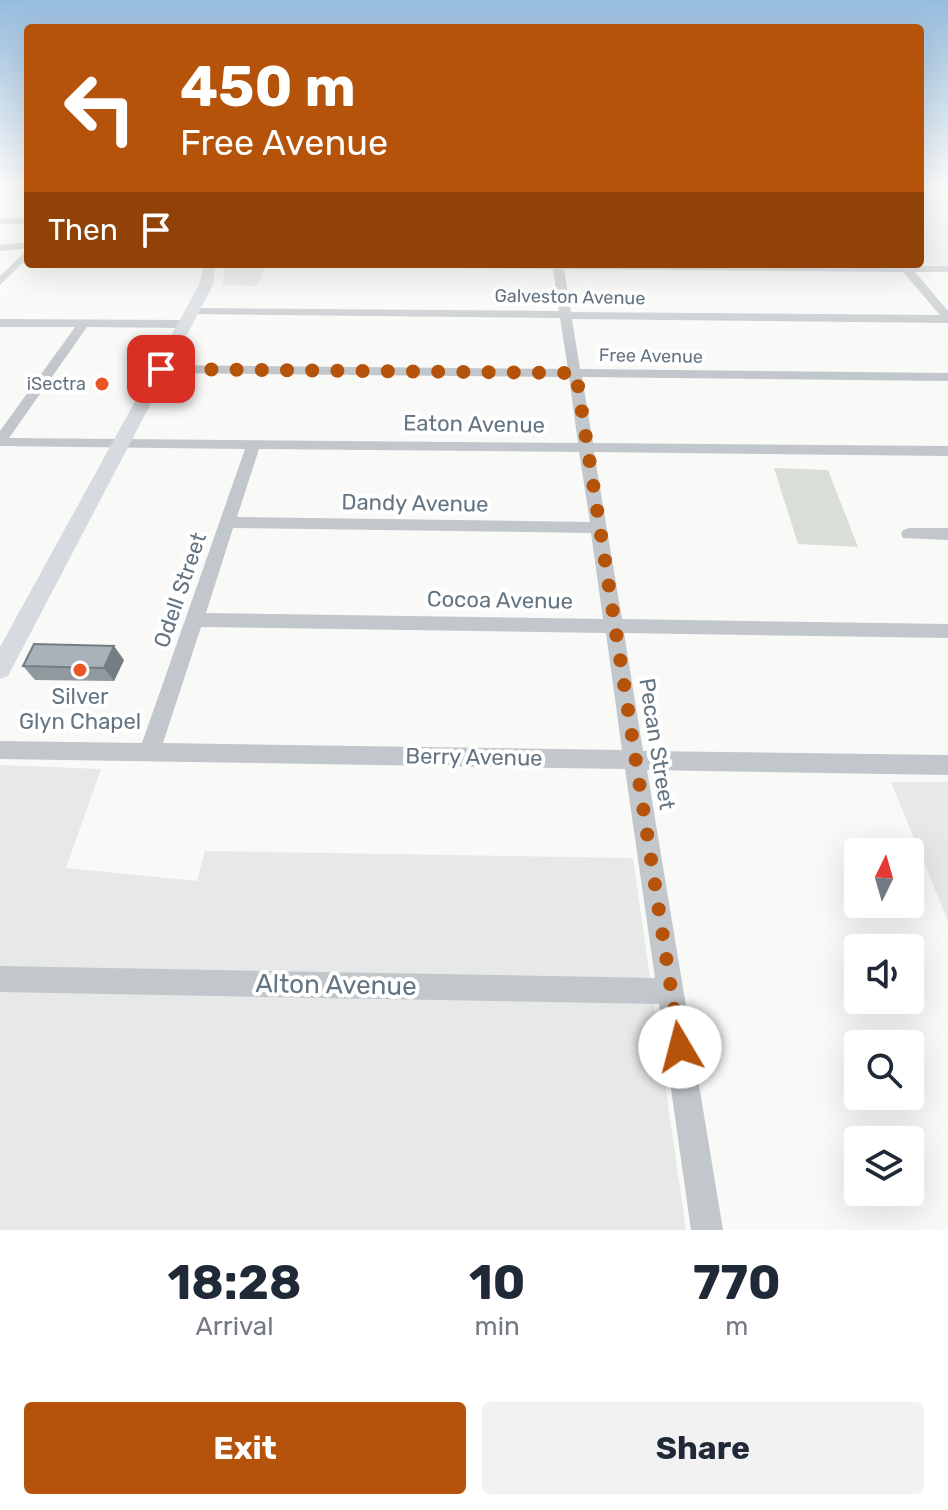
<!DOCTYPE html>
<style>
body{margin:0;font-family:Rubik,sans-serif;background:#f2f2f3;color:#1f2937;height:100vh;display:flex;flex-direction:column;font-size:30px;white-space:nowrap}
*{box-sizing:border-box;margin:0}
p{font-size:26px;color:#747a83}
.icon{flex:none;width:44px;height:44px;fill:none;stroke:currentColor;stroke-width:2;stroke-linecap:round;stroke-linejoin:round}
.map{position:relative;height:1230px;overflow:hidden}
.side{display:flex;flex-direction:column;background:#fff;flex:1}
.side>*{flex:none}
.hud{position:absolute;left:24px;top:24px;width:900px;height:244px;border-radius:8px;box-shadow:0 8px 32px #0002;background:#b45309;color:#fff;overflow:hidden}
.needle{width:52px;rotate:5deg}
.fabs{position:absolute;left:844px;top:838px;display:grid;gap:16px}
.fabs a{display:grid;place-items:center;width:80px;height:80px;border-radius:8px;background:#fff;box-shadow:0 8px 32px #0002;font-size:40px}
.pin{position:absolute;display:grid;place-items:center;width:68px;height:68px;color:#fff;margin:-34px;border-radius:16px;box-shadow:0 4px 12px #0006}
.me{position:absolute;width:88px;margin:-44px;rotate:352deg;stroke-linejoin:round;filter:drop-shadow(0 0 6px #0008)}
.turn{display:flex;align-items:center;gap:28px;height:168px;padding:0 24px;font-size:36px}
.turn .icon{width:104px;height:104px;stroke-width:2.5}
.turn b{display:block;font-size:56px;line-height:68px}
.then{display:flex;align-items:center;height:76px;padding:0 24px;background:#0003;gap:16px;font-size:30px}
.eta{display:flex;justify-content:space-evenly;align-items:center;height:136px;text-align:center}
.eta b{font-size:48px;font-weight:700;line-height:56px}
.primary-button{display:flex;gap:16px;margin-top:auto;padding:16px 24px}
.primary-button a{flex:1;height:92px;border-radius:8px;background:#b45309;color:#fff;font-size:32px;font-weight:700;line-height:92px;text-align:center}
.primary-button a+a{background:#f2f2f3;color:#1f2937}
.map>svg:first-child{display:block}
.built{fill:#e7e8e8}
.green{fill:#d9ded6}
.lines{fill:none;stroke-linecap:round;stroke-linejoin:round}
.minor{fill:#c2c7cb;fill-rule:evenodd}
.major{fill:#d6dbdf;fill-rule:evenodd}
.wall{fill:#91999f}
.shaded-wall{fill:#767d82}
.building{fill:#a9b2b9;stroke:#767d82;stroke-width:2}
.route{stroke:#b45309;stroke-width:14;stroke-dasharray:0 25.2}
.poi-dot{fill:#eb5525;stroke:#fff;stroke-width:3}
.labels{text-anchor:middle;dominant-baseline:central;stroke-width:8;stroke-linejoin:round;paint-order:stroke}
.far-street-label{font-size:18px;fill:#637583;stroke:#fff}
.far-poi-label{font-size:18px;fill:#637583;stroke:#fff;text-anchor:end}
.street-label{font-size:22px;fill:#637583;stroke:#fff}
.poi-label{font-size:22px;fill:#637583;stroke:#fff}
.near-street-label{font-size:26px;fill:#637583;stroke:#fff}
</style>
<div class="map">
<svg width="948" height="1230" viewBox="0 0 948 1230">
<rect width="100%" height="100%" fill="#f9f9f7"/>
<g class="built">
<path d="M 920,196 L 948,196 L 948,266 L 909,264 L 920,264 Z"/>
<path d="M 224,266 L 265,267 L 257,286 L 223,285 Z"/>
<path d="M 0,765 L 101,769 L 66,868 L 197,881 L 205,851 L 633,858 L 686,1230 L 0,1230 Z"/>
<path d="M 891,782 L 948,782 L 948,921 Z"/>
</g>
<path class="green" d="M 774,468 L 828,470 L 858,547 L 798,544 Z"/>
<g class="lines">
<g class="minor">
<rect x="0" y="188" width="28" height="6"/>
<rect x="0" y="218" width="28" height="6"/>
<path d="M 28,242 L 28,248 L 0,251 L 0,245 Z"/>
<path d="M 28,249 L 28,258 L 0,285 L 0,276 Z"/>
<path d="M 330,264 L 948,266 L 948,272 L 915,272 L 948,311 L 948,323 L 572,319 L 580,369 L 948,373 L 948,381 L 582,377 L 593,443 L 948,446 L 948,456 L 594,452 L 622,619 L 948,624 L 948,638 L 624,633 L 643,751 L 948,755 L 948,775 L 647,770 L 723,1230 L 691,1230 L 659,1004 L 0,992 L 0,966 L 655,978 L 625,769 L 0,759 L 0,741 L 142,743 L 245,449 L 0,446 L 0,431 L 75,327 L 0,327 L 0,319 L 185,320 L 191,324 L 185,328 L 87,327 L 9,438 L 578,443 L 569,377 L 161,373 L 155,369 L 161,365 L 568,369 L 560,318 L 192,314 L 186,311 L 192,308 L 559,311 L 553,269 L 335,267 ZM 564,269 L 903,272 L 940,315 L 571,312 ZM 259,449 L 579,452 L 590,522 L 237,517 ZM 233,528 L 591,533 L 603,619 L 206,613 ZM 201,627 L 606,633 L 622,750 L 163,743 Z"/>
<path d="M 909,528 L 948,528 L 948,540 L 903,538 L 901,534 L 903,530 Z"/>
</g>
<path class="major" d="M 204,264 L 216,264 L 213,285 L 8,676 L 0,679 L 0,647 L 199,285 Z"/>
</g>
<path class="wall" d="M 124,660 L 114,681 L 35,680 L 23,666 Z"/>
<path class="shaded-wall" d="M 114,646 L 124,660 L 114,681 L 104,668 Z"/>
<path class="building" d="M 34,644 L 114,646 L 104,668 L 23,666 Z"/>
<linearGradient id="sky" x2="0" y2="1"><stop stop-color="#96bcdd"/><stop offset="0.52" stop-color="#fcfcfb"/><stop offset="1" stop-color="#fcfcfb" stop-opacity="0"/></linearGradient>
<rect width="948" height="359" fill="url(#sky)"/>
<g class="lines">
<path class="route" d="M 161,369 L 576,373 L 680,1047"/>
</g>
<g class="poi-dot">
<circle cx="102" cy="384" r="8"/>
<circle cx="80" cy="670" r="8"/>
</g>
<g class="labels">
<g class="far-street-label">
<text transform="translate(570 297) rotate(1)">Galveston Avenue</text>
<text transform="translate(651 356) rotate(1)">Free Avenue</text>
</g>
<g class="far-poi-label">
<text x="86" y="384">iSectra</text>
</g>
<g class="street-label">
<text transform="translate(474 424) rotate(1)">Eaton Avenue</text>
<text transform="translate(415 503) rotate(1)">Dandy Avenue</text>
<text transform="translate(180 590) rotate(-71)">Odell Street</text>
<text transform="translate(500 600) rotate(1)">Cocoa Avenue</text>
<text transform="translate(657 744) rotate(81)">Pecan Street</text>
<text transform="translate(474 757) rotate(1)">Berry Avenue</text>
</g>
<g class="poi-label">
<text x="80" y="696">Silver<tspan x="80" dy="25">Glyn Chapel</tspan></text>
</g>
<g class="near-street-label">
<text transform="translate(336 985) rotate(1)">Alton Avenue</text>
</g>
</g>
</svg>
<div class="fabs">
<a><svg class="needle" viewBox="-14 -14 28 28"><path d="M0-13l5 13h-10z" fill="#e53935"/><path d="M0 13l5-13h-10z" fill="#747a83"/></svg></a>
<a><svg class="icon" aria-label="sound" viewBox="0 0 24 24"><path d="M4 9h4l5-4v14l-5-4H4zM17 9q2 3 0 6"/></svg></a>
<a><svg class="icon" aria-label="search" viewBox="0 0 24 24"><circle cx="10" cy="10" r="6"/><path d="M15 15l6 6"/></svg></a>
<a><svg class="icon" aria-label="layers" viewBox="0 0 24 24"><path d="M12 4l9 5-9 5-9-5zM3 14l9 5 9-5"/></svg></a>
</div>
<div class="pin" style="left:161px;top:369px;background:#d93025"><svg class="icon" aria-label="arrive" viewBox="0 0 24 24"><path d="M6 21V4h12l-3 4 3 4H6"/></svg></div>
<svg class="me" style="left:680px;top:1047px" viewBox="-20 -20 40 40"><circle r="19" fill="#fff"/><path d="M0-13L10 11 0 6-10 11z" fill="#b45309"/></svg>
<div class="hud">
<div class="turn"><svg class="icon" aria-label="left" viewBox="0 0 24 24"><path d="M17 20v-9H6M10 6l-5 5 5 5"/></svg><div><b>450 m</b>Free Avenue</div></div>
<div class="then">Then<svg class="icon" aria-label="arrive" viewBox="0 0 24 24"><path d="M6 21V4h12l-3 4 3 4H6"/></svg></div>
</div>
</div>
<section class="side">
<div class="eta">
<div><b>18:28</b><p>Arrival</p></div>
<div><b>10</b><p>min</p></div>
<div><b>770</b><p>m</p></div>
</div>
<div class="primary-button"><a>Exit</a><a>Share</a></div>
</section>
